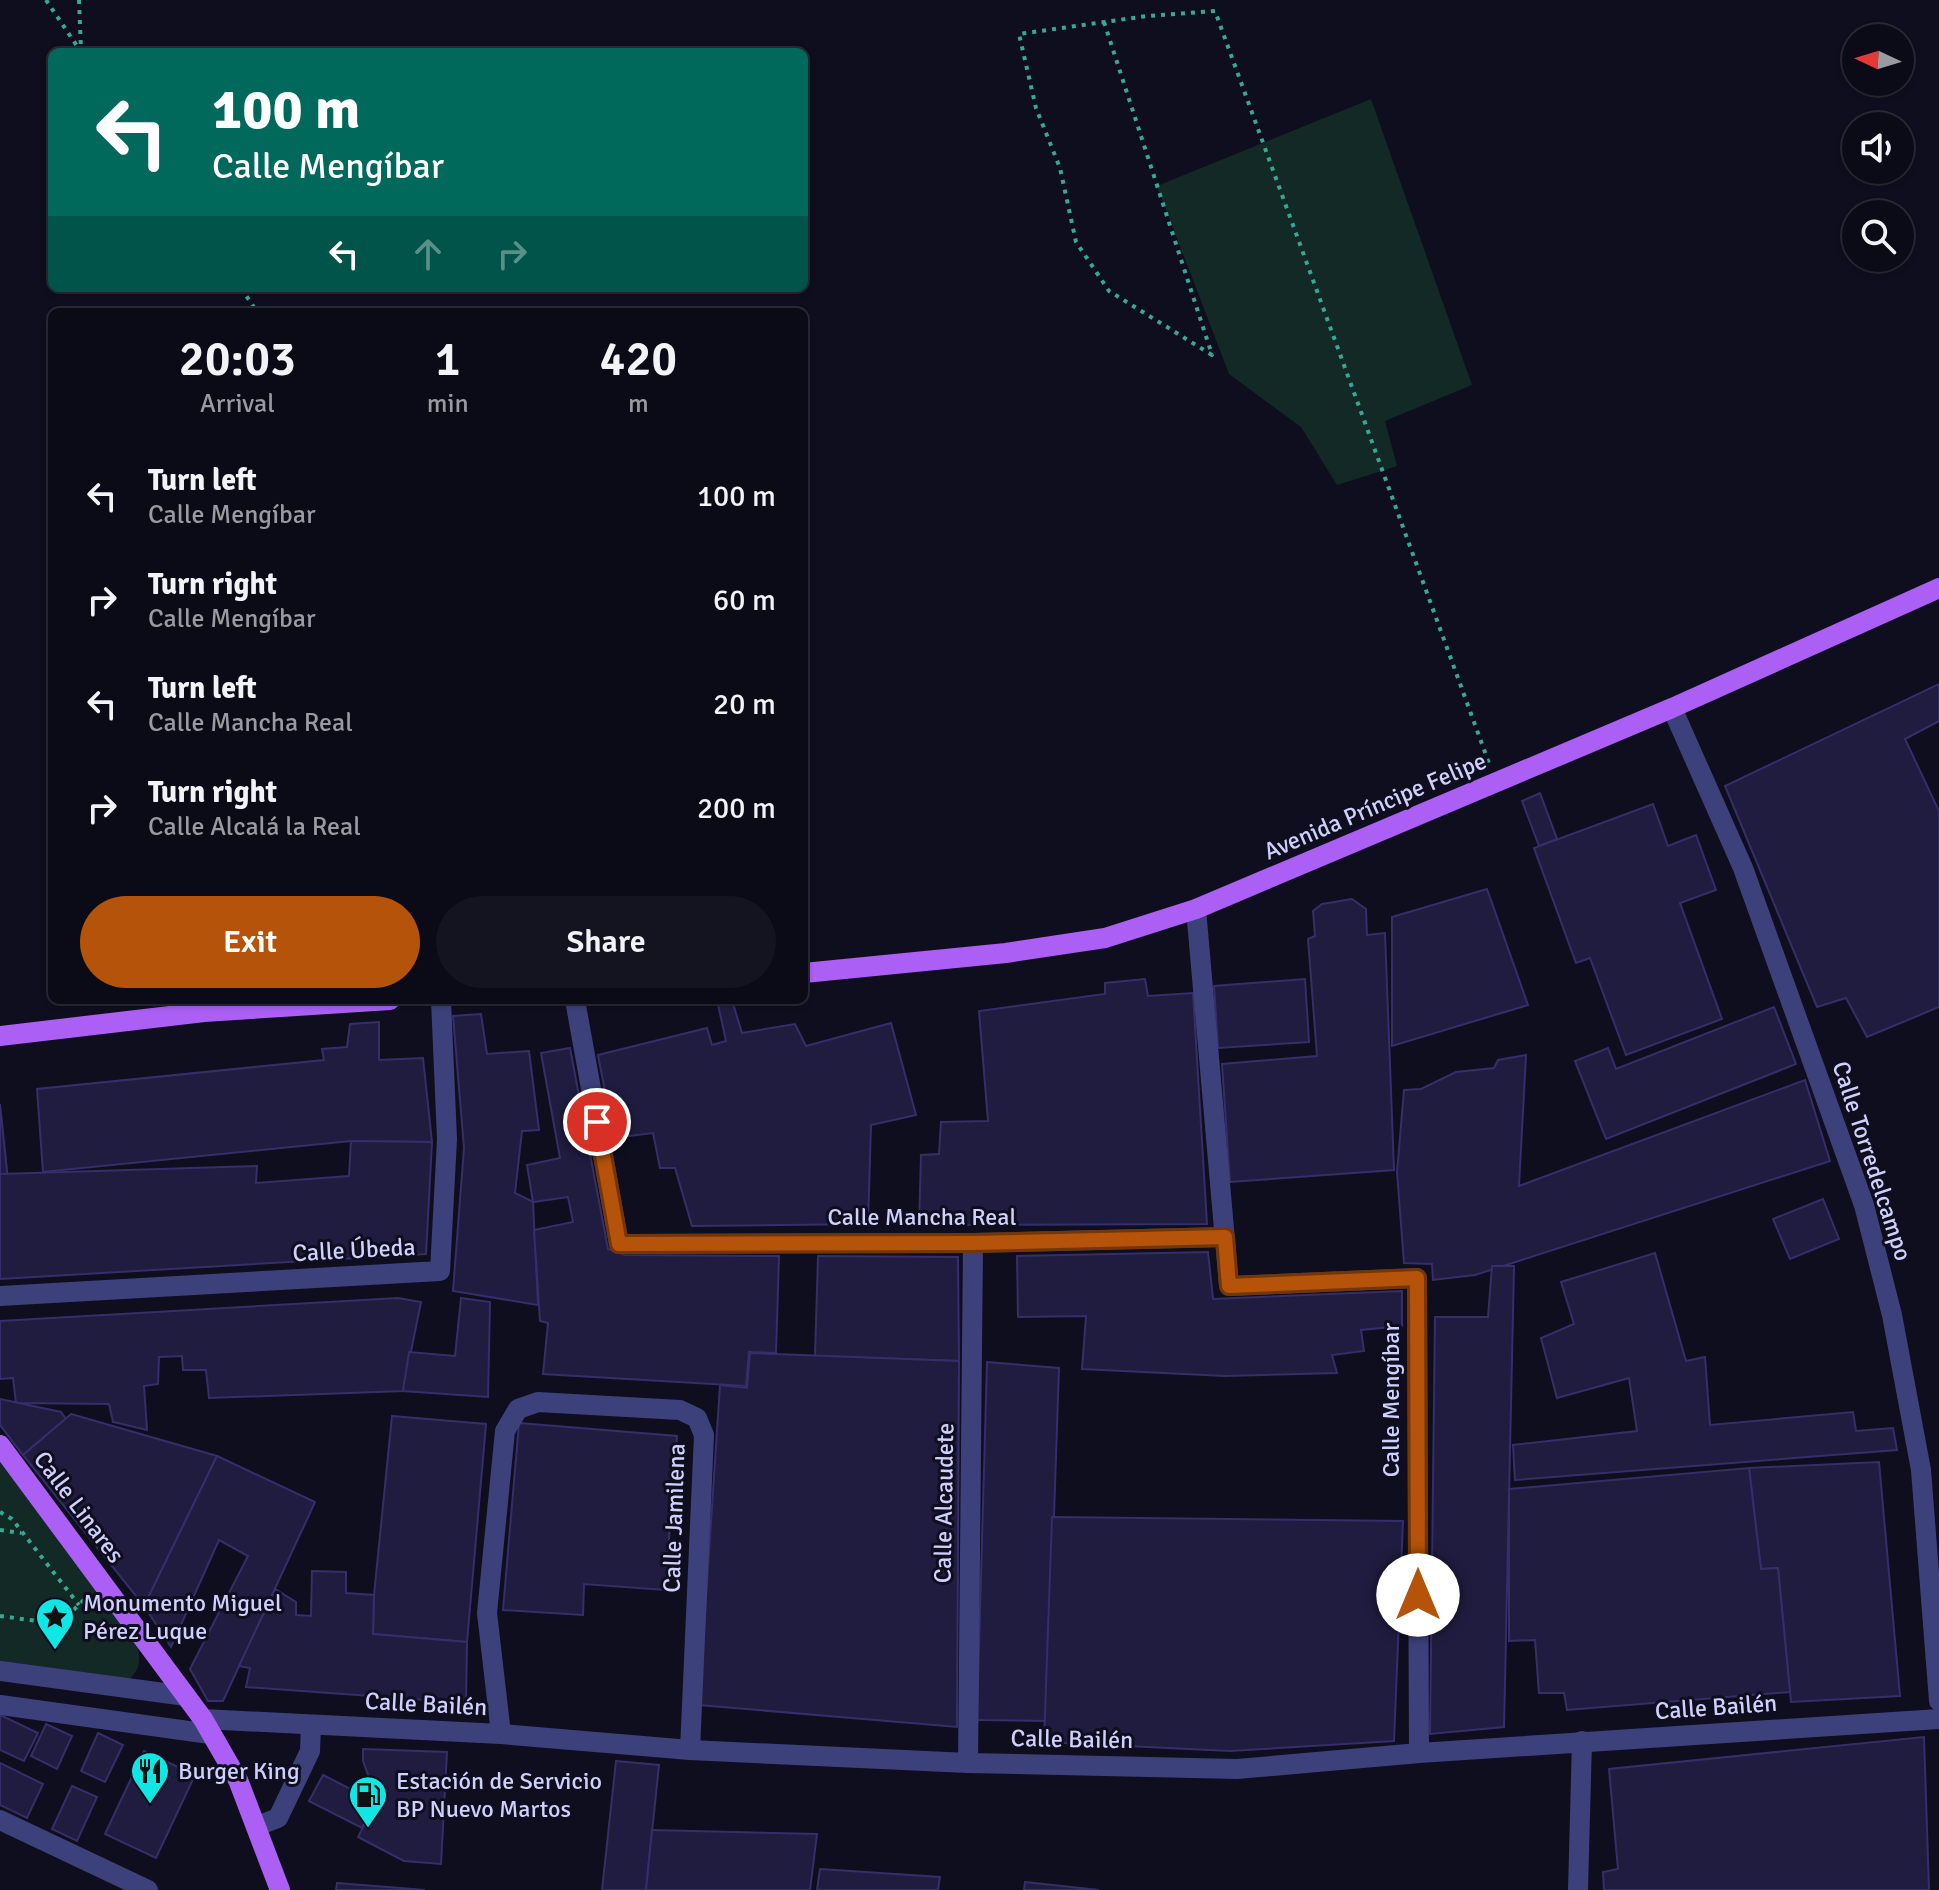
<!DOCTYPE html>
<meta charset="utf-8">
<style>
body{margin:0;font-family:Signika,sans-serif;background:#141320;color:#f1f3f6;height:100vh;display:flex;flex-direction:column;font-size:30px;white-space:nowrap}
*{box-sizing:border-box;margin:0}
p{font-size:26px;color:#9a9aa1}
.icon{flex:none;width:44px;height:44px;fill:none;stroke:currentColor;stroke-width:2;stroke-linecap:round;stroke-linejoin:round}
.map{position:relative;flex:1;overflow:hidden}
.sheet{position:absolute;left:48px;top:308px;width:760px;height:696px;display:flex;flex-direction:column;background:#0b0a17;border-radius:12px;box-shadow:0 2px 6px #0004,0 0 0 2px #2b2b36}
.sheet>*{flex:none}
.top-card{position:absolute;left:48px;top:48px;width:760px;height:244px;border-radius:12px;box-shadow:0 2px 6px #0004,0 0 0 2px #2b2b36;background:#00695c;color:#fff;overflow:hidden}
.needle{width:52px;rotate:274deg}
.tools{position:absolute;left:1842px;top:24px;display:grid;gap:16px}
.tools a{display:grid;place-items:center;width:72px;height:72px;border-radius:50%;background:#0b0a17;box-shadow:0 2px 6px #0004,0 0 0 2px #2b2b36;font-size:40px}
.pin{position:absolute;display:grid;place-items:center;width:68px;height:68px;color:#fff;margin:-34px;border:4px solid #fff;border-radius:50%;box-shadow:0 2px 8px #0007}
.me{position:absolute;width:88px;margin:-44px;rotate:0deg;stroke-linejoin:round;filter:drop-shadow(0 0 6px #0008)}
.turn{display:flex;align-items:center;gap:28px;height:168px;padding:0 32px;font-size:36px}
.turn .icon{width:104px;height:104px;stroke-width:2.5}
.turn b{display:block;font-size:56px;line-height:68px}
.lanes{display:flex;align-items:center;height:76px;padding:0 32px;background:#0003;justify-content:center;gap:40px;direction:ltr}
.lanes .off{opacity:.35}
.eta{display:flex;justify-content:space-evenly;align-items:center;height:136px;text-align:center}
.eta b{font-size:48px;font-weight:600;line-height:56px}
.primary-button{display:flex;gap:16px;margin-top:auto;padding:16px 32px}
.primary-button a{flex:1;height:92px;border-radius:48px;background:#b45309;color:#fff;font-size:32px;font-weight:600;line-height:92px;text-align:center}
.primary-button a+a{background:#141320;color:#f1f3f6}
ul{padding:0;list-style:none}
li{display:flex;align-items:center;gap:24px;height:104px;padding:0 32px}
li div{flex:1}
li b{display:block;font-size:30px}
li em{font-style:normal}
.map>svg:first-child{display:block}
.green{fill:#122925}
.building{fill:#1f1c3f;stroke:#342f69;stroke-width:2}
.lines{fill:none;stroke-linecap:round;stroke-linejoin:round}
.path{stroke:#36a995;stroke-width:4;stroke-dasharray:4 6;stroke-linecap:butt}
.minor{stroke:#3d417b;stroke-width:20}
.major{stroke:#ab5ff4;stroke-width:20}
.route-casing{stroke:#753606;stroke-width:20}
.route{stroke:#b45309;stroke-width:14}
.labels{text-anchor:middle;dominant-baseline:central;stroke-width:6;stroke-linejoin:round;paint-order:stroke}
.street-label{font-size:24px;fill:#d0d0fc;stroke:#0f0e1f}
.poi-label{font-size:24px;fill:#d0d0fc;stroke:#0f0e1f;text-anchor:start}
</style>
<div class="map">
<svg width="1939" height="1890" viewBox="0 0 1939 1890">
<rect width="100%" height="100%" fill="#0f0e1f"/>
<g class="green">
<path d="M 1371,99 L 1472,385 L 1385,421 L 1397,466 L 1337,485 L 1301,427 L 1229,374 L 1157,186 Z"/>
<path d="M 0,1461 L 138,1646 C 141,1665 139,1672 124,1683 L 0,1662 Z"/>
</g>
<g class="building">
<path d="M 1939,684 L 1939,721 L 1905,739 L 1939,811 L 1939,1007 L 1867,1037 L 1846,998 L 1817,1007 L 1725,786 Z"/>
<path d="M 1540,793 L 1557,839 L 1539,846 L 1522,801 Z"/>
<path d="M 1653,804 L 1668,846 L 1696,835 L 1716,890 L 1680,903 L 1722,1019 L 1626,1055 L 1590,958 L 1576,963 L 1534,848 Z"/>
<path d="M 1487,889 L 1528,1005 L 1392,1046 L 1392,917 Z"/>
<path d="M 1352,899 L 1366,909 L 1367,935 L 1385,933 L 1394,1170 L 1230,1182 L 1222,1064 L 1317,1056 L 1308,939 L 1315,936 L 1313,911 L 1322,904 Z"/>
<path d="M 1145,979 L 1148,996 L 1193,993 L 1207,1224 L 919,1225 L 921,1155 L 939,1154 L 941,1122 L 988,1121 L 979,1011 L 1105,994 L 1105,983 Z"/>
<path d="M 1305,979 L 1309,1042 L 1218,1048 L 1214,986 Z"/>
<path d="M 717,1000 L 732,1000 L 742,1033 L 795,1024 L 806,1046 L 891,1023 L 916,1115 L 871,1125 L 868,1224 L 692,1226 L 675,1168 L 660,1168 L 653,1133 L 614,1138 L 598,1055 L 707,1028 L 712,1045 L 726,1041 Z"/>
<path d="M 1774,1007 L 1796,1064 L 1606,1139 L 1575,1061 L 1608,1048 L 1616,1069 Z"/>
<path d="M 481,1014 L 487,1054 L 529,1051 L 539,1130 L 522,1131 L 515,1193 L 533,1202 L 538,1305 L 453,1291 L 464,1148 L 453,1016 Z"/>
<path d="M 379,1022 L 379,1060 L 423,1058 L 432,1142 L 351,1141 L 43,1172 L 37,1089 L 324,1060 L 322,1049 L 347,1047 L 350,1024 Z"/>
<path d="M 570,1048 L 608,1249 L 625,1255 L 779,1256 L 776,1353 L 749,1352 L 746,1386 L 543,1374 L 548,1323 L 540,1321 L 534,1230 L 573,1222 L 568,1197 L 533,1202 L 527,1165 L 560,1158 L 541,1053 Z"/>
<path d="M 1526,1055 L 1519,1186 L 1805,1080 L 1830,1161 L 1475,1275 L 1433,1280 L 1432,1264 L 1404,1263 L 1397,1172 L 1404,1090 L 1421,1089 L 1456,1072 L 1494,1068 L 1498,1060 Z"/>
<path d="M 0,1104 L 8,1180 L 0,1179 Z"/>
<path d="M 351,1141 L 432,1142 L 426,1254 L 0,1279 L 0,1174 L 257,1166 L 256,1183 L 349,1176 Z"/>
<path d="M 1823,1199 L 1839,1239 L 1790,1259 L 1773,1219 Z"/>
<path d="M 1208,1252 L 1213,1299 L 1402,1291 L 1402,1326 L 1361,1330 L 1364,1351 L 1332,1355 L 1337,1373 L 1225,1376 L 1082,1369 L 1086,1316 L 1018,1317 L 1017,1256 Z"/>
<path d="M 1655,1253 L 1686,1361 L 1705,1357 L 1710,1425 L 1853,1412 L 1856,1431 L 1893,1428 L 1897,1450 L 1515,1480 L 1513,1445 L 1637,1431 L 1629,1378 L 1557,1398 L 1541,1338 L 1574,1324 L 1561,1282 Z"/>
<path d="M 818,1256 L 958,1257 L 959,1361 L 815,1356 Z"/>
<path d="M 1492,1266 L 1514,1266 L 1504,1727 L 1430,1734 L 1435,1317 L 1488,1317 Z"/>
<path d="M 398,1298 L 421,1302 L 403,1391 L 209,1398 L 206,1370 L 183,1370 L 182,1356 L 159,1357 L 158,1384 L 144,1386 L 147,1430 L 113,1422 L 109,1404 L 16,1403 L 13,1378 L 0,1379 L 0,1321 Z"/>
<path d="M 461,1298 L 490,1302 L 488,1397 L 403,1391 L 409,1352 L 455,1356 Z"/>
<path d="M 750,1353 L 959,1361 L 957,1727 L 699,1705 L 720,1385 L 747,1388 Z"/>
<path d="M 987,1362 L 1059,1368 L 1047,1721 L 977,1720 Z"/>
<path d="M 0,1399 L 61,1412 L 66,1419 L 23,1455 L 0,1425 Z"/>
<path d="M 71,1414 L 217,1456 L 144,1606 L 23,1455 Z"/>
<path d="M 392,1416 L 486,1424 L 467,1642 L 373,1634 L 374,1595 Z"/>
<path d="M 519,1423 L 677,1436 L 665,1590 L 584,1584 L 583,1615 L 503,1610 Z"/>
<path d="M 217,1456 L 315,1502 L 223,1701 L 208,1701 L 190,1669 L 248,1556 L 219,1540 L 171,1647 L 144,1606 Z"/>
<path d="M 1879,1462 L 1900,1696 L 1791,1702 L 1778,1568 L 1761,1569 L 1749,1468 Z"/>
<path d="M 1749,1468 L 1761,1569 L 1778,1568 L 1790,1692 L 1567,1710 L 1564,1693 L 1539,1693 L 1535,1640 L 1509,1641 L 1509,1489 Z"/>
<path d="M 1052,1517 L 1403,1521 L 1394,1741 L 1230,1751 L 1044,1742 Z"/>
<path d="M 312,1571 L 346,1572 L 346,1593 L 374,1595 L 373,1634 L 467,1642 L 466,1703 L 246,1687 L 250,1668 L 239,1666 L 275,1589 L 296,1602 L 296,1615 L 311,1616 Z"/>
<path d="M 0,1715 L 38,1733 L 24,1761 L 0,1750 Z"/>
<path d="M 46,1724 L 72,1736 L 57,1769 L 31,1756 Z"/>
<path d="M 98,1733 L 123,1745 L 105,1782 L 81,1771 Z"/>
<path d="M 1924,1737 L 1929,1890 L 1604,1890 L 1603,1872 L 1618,1869 L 1609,1769 Z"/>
<path d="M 363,1749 L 447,1752 L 441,1864 L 404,1861 L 358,1837 L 380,1794 L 380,1780 L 370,1780 L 363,1761 Z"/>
<path d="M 144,1751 L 195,1775 L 156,1858 L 105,1834 Z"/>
<path d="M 616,1761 L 659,1765 L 646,1890 L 602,1890 Z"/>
<path d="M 0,1763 L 43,1784 L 27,1818 L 0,1805 Z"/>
<path d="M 323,1775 L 376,1802 L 362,1828 L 309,1801 Z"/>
<path d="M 72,1786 L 97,1797 L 77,1841 L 52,1829 Z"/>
<path d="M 652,1830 L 817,1834 L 810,1890 L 646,1890 Z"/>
<path d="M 820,1869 L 940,1877 L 938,1890 L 817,1890 Z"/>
<path d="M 1025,1882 L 1099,1890 L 1024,1890 Z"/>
<path d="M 337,1883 L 425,1890 L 336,1890 Z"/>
</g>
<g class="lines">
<g class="path">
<path d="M 46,0 L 81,52"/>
<path d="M 79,0 L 81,50"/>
<path d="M 1104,22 L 1212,355 L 1109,291 L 1076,242 L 1060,168 L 1036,108 L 1019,34 L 1147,16 L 1215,11 L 1490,766"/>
<path d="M 241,288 L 257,312"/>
<path d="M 0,1512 L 12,1519 L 79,1605"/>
<path d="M 0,1530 L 21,1533"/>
<path d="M 0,1616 L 59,1624 L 89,1595"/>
</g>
<g class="minor">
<path d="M 1672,708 L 1743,868 L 1864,1205 L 1892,1315 L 1921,1470 L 1939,1701"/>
<path d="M 1196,909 L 1229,1286 L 1417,1278 L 1419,1753"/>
<path d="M 575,1000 L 619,1244 L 973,1243 L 1225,1237"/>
<path d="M 0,1296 L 440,1271 L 447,1139 L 441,1000"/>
<path d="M 0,1671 L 186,1696"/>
<path d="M 0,1705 L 210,1734"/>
<path d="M 203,1719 L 501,1734 L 690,1750 L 968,1763 L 1237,1769 L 1419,1753 L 1939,1719"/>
<path d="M 501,1734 L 487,1613 L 505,1431 L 518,1409 L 538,1402 L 680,1410 L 697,1418 L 704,1435 L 690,1750"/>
<path d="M 968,1763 L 973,1243"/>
<path d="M 0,1820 L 148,1890"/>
<path d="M 257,1826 L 278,1818 L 310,1751 L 311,1725"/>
<path d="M 1578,1890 L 1582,1741"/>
</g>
<g class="major">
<path d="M 804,973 L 1006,953 L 1105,938 L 1196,909 L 1672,708 L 1939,588"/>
<path d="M 0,1036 L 204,1012 L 390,1000"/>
<path d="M 0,1445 L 203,1719 L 238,1780 L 280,1890"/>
</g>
</g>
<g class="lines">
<defs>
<path id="route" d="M 597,1122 L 619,1244 L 973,1243 L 1225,1237 L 1229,1286 L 1417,1278 L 1418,1595"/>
</defs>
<use href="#route" class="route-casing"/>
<use href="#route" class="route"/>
</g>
<defs>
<symbol id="sight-pin" viewBox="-11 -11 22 30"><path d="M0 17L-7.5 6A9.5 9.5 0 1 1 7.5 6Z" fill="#10e7e4" stroke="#0f0e1f"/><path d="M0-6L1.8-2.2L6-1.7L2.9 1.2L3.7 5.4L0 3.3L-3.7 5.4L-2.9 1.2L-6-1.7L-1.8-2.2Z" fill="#111"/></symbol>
<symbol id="restaurant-pin" viewBox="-11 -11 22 30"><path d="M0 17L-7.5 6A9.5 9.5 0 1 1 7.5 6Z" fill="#10e7e4" stroke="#0f0e1f"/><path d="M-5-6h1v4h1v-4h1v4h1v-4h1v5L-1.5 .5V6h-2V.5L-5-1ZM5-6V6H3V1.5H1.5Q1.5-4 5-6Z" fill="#111"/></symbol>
<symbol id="fuel-pin" viewBox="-11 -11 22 30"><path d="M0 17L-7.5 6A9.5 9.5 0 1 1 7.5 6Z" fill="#10e7e4" stroke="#0f0e1f"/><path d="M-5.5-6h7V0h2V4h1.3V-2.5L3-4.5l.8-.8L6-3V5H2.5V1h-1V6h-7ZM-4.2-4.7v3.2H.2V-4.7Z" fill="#111"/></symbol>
</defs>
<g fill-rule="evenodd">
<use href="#sight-pin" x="33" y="1595" width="44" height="60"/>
<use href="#restaurant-pin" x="128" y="1749" width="44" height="60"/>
<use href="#fuel-pin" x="346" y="1773" width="44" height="60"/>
</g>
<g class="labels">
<g class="street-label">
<text transform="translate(1375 806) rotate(-23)">Avenida Príncipe Felipe</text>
<text transform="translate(1872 1161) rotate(72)">Calle Torredelcampo</text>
<text x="922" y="1217">Calle Mancha Real</text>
<text transform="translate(354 1250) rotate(-3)">Calle Úbeda</text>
<text transform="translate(1391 1400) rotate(-90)">Calle Mengíbar</text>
<text transform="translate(944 1503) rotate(-89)">Calle Alcaudete</text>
<text transform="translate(79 1507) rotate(53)">Calle Linares</text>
<text transform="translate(674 1518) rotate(-88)">Calle Jamilena</text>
<text transform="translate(426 1704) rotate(3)">Calle Bailén</text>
<text transform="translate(1716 1707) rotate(-4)">Calle Bailén</text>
<text transform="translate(1072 1739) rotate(1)">Calle Bailén</text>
</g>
<g class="poi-label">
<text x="83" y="1603">Monumento Miguel<tspan x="83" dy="28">Pérez Luque</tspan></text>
<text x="178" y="1771">Burger King</text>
<text x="396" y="1781">Estación de Servicio<tspan x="396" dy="28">BP Nuevo Martos</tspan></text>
</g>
</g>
</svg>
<div class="tools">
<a><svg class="needle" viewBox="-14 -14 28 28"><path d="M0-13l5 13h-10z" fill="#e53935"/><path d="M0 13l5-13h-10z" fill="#9a9aa1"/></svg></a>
<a><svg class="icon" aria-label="sound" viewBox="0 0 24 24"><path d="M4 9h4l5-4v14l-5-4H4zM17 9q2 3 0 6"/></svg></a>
<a><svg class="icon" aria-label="search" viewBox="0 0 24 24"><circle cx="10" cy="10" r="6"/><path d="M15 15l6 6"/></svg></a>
</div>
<div class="pin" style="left:597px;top:1122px;background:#d93025"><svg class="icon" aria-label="arrive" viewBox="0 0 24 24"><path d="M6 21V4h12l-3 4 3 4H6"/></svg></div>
<svg class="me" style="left:1418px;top:1595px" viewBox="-20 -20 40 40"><circle r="19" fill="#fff"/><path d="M0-13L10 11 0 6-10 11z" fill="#b45309"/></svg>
<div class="top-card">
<div class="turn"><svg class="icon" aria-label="left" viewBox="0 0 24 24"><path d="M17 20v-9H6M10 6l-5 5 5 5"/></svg><div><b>100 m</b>Calle Mengíbar</div></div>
<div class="lanes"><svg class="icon" aria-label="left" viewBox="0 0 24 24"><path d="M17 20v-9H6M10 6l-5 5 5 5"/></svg><svg class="icon off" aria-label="ahead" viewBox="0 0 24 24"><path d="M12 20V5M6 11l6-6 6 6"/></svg><svg class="icon off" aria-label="right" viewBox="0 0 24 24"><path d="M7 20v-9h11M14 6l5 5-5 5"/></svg></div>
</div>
<section class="sheet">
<div class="eta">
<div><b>20:03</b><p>Arrival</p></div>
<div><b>1</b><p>min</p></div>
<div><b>420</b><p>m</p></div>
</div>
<ul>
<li><svg class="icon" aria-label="left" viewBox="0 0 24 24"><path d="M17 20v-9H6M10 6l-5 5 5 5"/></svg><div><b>Turn left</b><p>Calle Mengíbar</p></div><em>100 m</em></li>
<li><svg class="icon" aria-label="right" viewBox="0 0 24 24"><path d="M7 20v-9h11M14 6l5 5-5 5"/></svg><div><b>Turn right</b><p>Calle Mengíbar</p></div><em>60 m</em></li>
<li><svg class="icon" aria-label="left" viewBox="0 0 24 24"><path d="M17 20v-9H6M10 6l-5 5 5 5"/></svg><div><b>Turn left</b><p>Calle Mancha Real</p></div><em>20 m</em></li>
<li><svg class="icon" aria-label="right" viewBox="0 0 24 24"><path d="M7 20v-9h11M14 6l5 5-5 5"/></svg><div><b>Turn right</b><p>Calle Alcalá la Real</p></div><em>200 m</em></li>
</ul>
<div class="primary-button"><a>Exit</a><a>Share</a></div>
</section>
</div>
